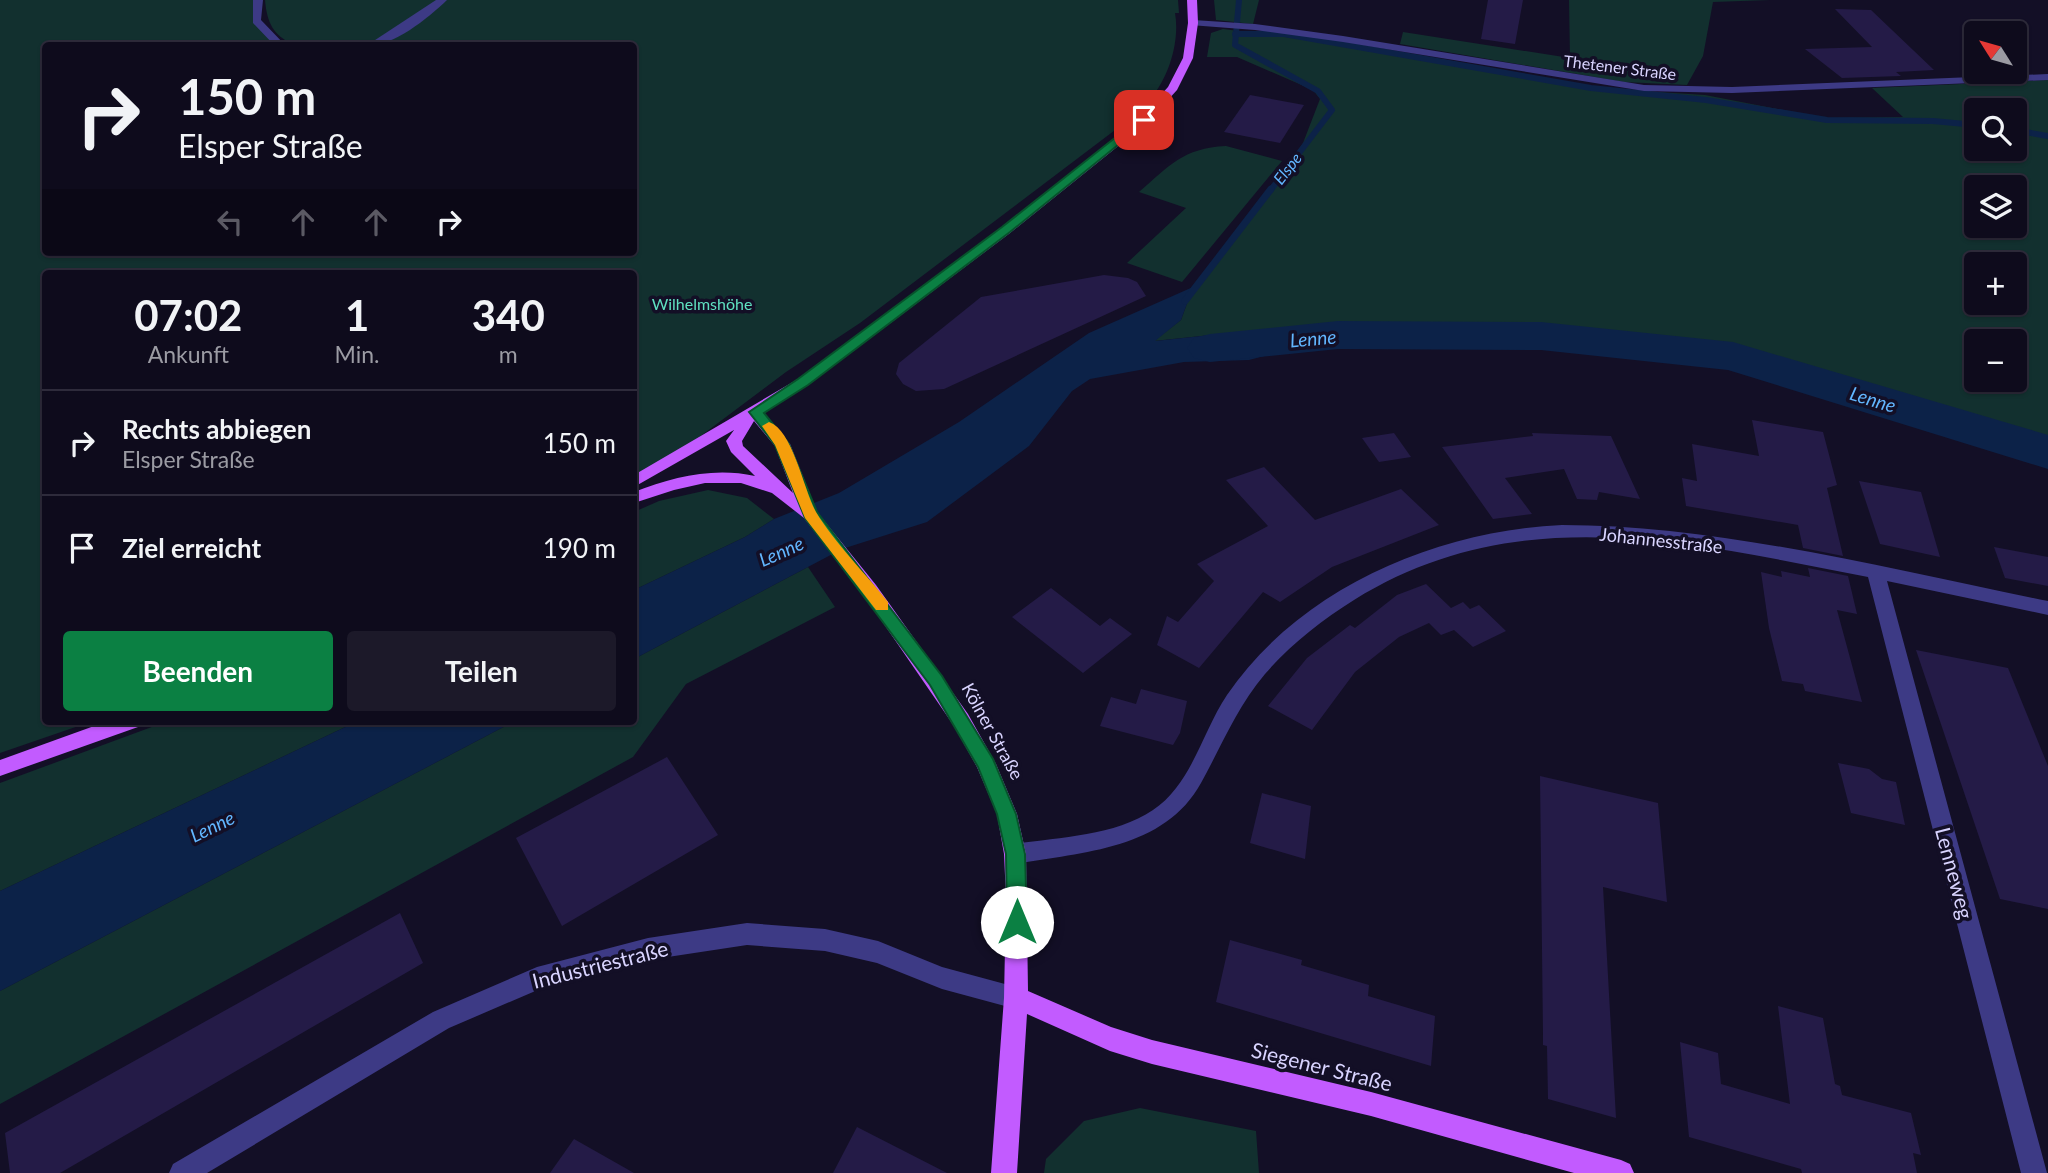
<!DOCTYPE html>
<html lang="de">
<meta charset="utf-8">
<style>
body{margin:0;font-family:Lato,sans-serif;background:#1c1929;color:#f1f3f6;height:100vh;display:flex;flex-direction:column;font-size:26px;white-space:nowrap}
*{box-sizing:border-box;margin:0}
p{font-size:23px;color:#9b9ba3}
.icon{flex:none;width:38px;height:38px;fill:none;stroke:currentColor;stroke-width:2;stroke-linecap:round;stroke-linejoin:round}
.map{position:relative;flex:1;overflow:hidden}
.sheet{position:absolute;left:42px;top:270px;width:595px;height:455px;display:flex;flex-direction:column;background:#0e0b1c;border-radius:7px;box-shadow:0 2px 5px #0004,0 0 0 2px #2e2b3b}
.sheet>*{flex:none}
.guide{position:absolute;left:42px;top:42px;width:595px;height:214px;border-radius:7px;box-shadow:0 2px 5px #0004,0 0 0 2px #2e2b3b;background:#0e0b1c;color:#f1f3f6;overflow:hidden}
.needle{width:46px;rotate:307deg}
.buttons{position:absolute;left:1964px;top:21px;display:grid;gap:14px}
.buttons a{display:grid;place-items:center;width:63px;height:63px;border-radius:7px;background:#0e0b1c;box-shadow:0 2px 5px #0004,0 0 0 2px #2e2b3b;font-size:35px}
.pin{position:absolute;display:grid;place-items:center;width:60px;height:60px;color:#fff;margin:-30px;border-radius:14px;box-shadow:0 4px 10px #0006}
.me{position:absolute;width:77px;margin:-38px;rotate:0deg;stroke-linejoin:round;filter:drop-shadow(0 0 5px #0008)}
.turn{display:flex;align-items:center;gap:24px;height:147px;padding:0 21px;font-size:32px}
.turn .icon{width:91px;height:91px;stroke-width:2.5}
.turn b{display:block;font-size:49px;line-height:60px}
.lanes{display:flex;align-items:center;height:66px;padding:0 21px;background:#0003;justify-content:center;gap:35px;direction:ltr}
.lanes .off{opacity:.35}
.eta{display:flex;justify-content:space-evenly;align-items:center;height:119px;text-align:center}
.eta b{font-size:42px;font-weight:700;line-height:49px}
.action{display:flex;gap:14px;margin-top:auto;padding:14px 21px}
.action a{flex:1;height:80px;border-radius:7px;background:#0b8043;color:#fff;font-size:28px;font-weight:700;line-height:80px;text-align:center}
.action a+a{background:#1c1929;color:#f1f3f6}
ul{padding:0;list-style:none}
li{display:flex;align-items:center;gap:21px;height:105px;padding:0 21px;border-top:2px solid #2e2b3b}
li div{flex:1}
li b{display:block;font-size:26px}
li em{font-style:normal}
.map>svg:first-child{display:block}
.green{fill:#12302f;fill-rule:evenodd}
.water{fill:#0c2248}
.lines{fill:none;stroke-linecap:round;stroke-linejoin:round}
.stream-far1{stroke:#0c2248;stroke-width:6}
.stream{stroke:#0c2248;stroke-width:7}
.river{fill:#0c2248;fill-rule:evenodd}
.building{fill:#241b47}
.minor{fill:#3d3a85;fill-rule:evenodd}
.major{fill:#c25bff;fill-rule:evenodd}
.route{fill:#0b8043;stroke:#07532c;stroke-width:2}
.slow{fill:#f59e0b}
.labels{text-anchor:middle;dominant-baseline:central;stroke-width:7;stroke-linejoin:round;paint-order:stroke}
.far-street-label{font-size:16px;fill:#d9d4ff;stroke:#130f26}
.far-water-label{font-size:16px;font-style:italic;fill:#62b6ff;stroke:#130f26}
.far-park-label{font-size:16px;fill:#5fe0c0;stroke:#130f26}
.street-label{font-size:18px;fill:#d9d4ff;stroke:#130f26}
.water-label{font-size:19px;font-style:italic;fill:#62b6ff;stroke:#130f26}
.near-street-label{font-size:21px;fill:#d9d4ff;stroke:#130f26}
</style>
<div class="map">
<svg width="2048" height="1173" viewBox="0 0 2048 1173">
<rect width="100%" height="100%" fill="#130f26"/>
<g class="green">
<path d="M 0,0 L 255,0 L 253,20 L 276,45 L 46,46 L 46,252 L 634,252 L 634,46 L 294,45 C 273,35 267,23 265,0 L 1178,0 L 1179,13 L 1175,13 C 1180,41 1169,77 1151,98 C 1144,106 1134,113 1127,121 L 860,323 L 786,372 L 682,450 L 634,477 L 634,273 L 46,273 L 46,721 L 93,721 L 0,753 Z"/>
<path d="M 1214,0 L 1259,0 L 1253,24 L 1216,20 Z"/>
<path d="M 1569,0 L 1770,0 L 1713,2 L 1703,56 L 1687,85 L 1624,82 L 1400,44 L 1403,32 L 1570,58 Z"/>
<path d="M 1223,29 L 1378,49 L 1610,89 L 1705,95 L 1825,118 L 1903,117 L 1872,88 L 2048,80 L 2048,457 L 1757,361 L 1611,344 L 1318,342 L 1211,335 L 1154,341 L 1181,320 L 1193,287 L 1259,207 L 1303,143 L 1320,99 L 1313,90 L 1237,57 L 1207,57 L 1211,33 ZM 1976,110 L 2014,110 L 2014,149 L 1976,149 ZM 1976,187 L 2014,187 L 2014,226 L 1976,226 ZM 1976,264 L 2014,264 L 2014,303 L 1976,303 ZM 1976,341 L 2014,341 L 2014,380 L 1976,380 Z"/>
<path d="M 1226,146 L 1282,161 L 1182,282 L 1127,263 L 1186,208 L 1139,192 C 1169,166 1183,148 1226,146 Z"/>
<path d="M 708,490 L 747,498 L 774,519 L 745,537 L 634,590 L 634,512 L 659,501 Z"/>
<path d="M 808,567 L 835,607 L 686,684 L 633,757 L 0,1104 L 0,991 L 515,721 L 634,721 L 634,659 Z"/>
<path d="M 168,721 L 358,721 L 0,891 L 0,783 Z"/>
<path d="M 1140,1108 L 1256,1131 L 1259,1173 L 1044,1173 L 1046,1159 L 1084,1121 Z"/>
</g>
<g class="water">
<path d="M 1193,287 L 1181,320 L 1155,341 L 1211,335 L 1318,342 L 1249,360 L 1184,362 L 1090,379 L 1072,391 L 1029,446 L 927,522 L 842,549 L 634,659 L 634,590 L 745,537 L 774,519 L 839,493 L 959,422 L 1089,333 Z"/>
<path d="M 358,721 L 515,721 L 0,991 L 0,891 Z"/>
</g>
<g class="lines">
<g class="stream-far1">
<path d="M 1239,0 L 1235,45 L 1318,91 L 1332,110 L 1270,191"/>
<path d="M 1235,34 L 1284,34 L 1591,88 L 1706,100 L 1827,120 L 1933,121 L 1976,125"/>
<path d="M 2014,130 L 2048,136"/>
</g>
<path class="stream" d="M 1185,301 L 1271,189"/>
<path class="river" d="M 1338,321 L 1541,322 L 1733,342 L 2048,435 L 2048,469 L 1728,370 L 1541,350 L 1338,349 L 1210,362 L 1194,358 L 1187,348 L 1194,338 L 1210,334 Z"/>
</g>
<g class="building">
<path d="M 1488,0 L 1523,0 L 1515,44 L 1481,39 Z"/>
<path d="M 1835,9 L 1871,10 L 1934,70 L 1896,72 L 1901,76 L 1842,78 L 1805,49 L 1872,47 Z"/>
<path d="M 1250,95 L 1304,105 L 1280,143 L 1224,132 Z"/>
<path d="M 1104,275 L 1128,278 L 1137,282 L 1146,296 L 944,389 L 916,391 L 903,384 L 896,374 L 899,363 L 981,297 Z"/>
<path d="M 1752,420 L 1823,432 L 1837,485 L 1827,488 L 1843,556 L 1803,548 L 1798,525 L 1686,506 L 1682,478 L 1697,481 L 1692,444 L 1759,456 Z"/>
<path d="M 1394,433 L 1411,457 L 1379,462 L 1362,438 Z"/>
<path d="M 1532,433 L 1611,436 L 1640,499 L 1599,492 L 1597,500 L 1577,499 L 1564,469 L 1505,478 L 1532,514 L 1493,519 L 1442,447 L 1533,436 Z"/>
<path d="M 1264,467 L 1315,520 L 1401,489 L 1439,525 L 1332,567 L 1280,602 L 1263,592 L 1199,668 L 1157,645 L 1167,616 L 1178,622 L 1214,581 L 1197,564 L 1268,526 L 1226,480 Z"/>
<path d="M 1859,481 L 1921,492 L 1940,557 L 1880,544 Z"/>
<path d="M 1994,547 L 2048,557 L 2048,586 L 2005,578 Z"/>
<path d="M 1808,568 L 1848,576 L 1857,614 L 1837,610 L 1862,702 L 1805,691 L 1803,684 L 1782,681 L 1769,628 L 1761,572 L 1782,577 L 1781,571 L 1810,577 Z"/>
<path d="M 1426,584 L 1451,608 L 1463,602 L 1470,609 L 1479,605 L 1506,631 L 1473,647 L 1454,630 L 1441,635 L 1429,623 L 1399,637 L 1355,672 L 1312,730 L 1268,706 L 1307,658 L 1350,625 L 1355,628 L 1397,595 Z"/>
<path d="M 1051,588 L 1100,626 L 1110,618 L 1132,634 L 1083,673 L 1012,617 Z"/>
<path d="M 1916,650 L 2008,668 L 2048,766 L 2048,909 L 2000,899 Z"/>
<path d="M 1141,689 L 1187,701 L 1180,733 L 1173,745 L 1100,726 L 1111,697 L 1136,704 Z"/>
<path d="M 667,757 L 718,835 L 562,926 L 516,838 Z"/>
<path d="M 1838,763 L 1869,769 L 1882,779 L 1896,782 L 1905,825 L 1851,813 Z"/>
<path d="M 1540,776 L 1658,803 L 1667,902 L 1603,887 L 1616,1118 L 1548,1099 L 1547,1046 L 1543,1045 L 1543,1035 Z"/>
<path d="M 1262,793 L 1311,806 L 1305,859 L 1250,843 Z"/>
<path d="M 400,913 L 423,963 L 60,1173 L 10,1173 L 5,1133 Z"/>
<path d="M 1230,940 L 1302,960 L 1301,965 L 1369,985 L 1368,996 L 1435,1016 L 1431,1066 L 1216,1002 Z"/>
<path d="M 1778,1006 L 1823,1018 L 1835,1084 L 1840,1086 L 1842,1095 L 1911,1113 L 1921,1155 L 1913,1153 L 1917,1173 L 1802,1173 L 1801,1169 L 1689,1137 L 1680,1042 L 1718,1053 L 1721,1084 L 1790,1104 Z"/>
<path d="M 857,1127 L 947,1173 L 833,1173 Z"/>
<path d="M 574,1139 L 634,1173 L 550,1173 Z"/>
</g>
<g class="lines">
<g class="minor">
<path d="M 253,0 L 263,0 L 261,20 L 286,46 L 275,46 L 253,23 Z"/>
<path d="M 436,0 L 447,0 C 427,19 394,46 366,46 Z"/>
<path d="M 1193,20 L 1255,24 L 1343,36 L 1644,85 L 1732,87 L 2048,74 L 2048,80 L 1732,93 L 1644,91 L 1343,42 L 1255,30 L 1190,25 L 1188,23 Z"/>
<path d="M 1562,525 C 1720,525 1893,570 2048,601 L 2048,615 L 1887,581 L 2047,1173 L 2021,1173 L 1868,577 C 1692,543 1518,498 1354,600 C 1322,620 1290,645 1265,674 C 1237,707 1222,745 1201,783 C 1164,850 1082,852 1015,864 L 1007,861 L 1004,854 L 1007,847 L 1015,844 C 1059,837 1115,836 1153,810 C 1192,784 1202,732 1227,695 C 1300,588 1436,531 1562,525 Z"/>
<path d="M 747,923 L 825,929 L 878,941 L 942,967 L 1016,987 L 1024,990 L 1028,998 L 1024,1006 L 1016,1009 L 942,989 L 877,963 L 825,951 L 747,945 L 648,960 L 547,986 L 449,1028 L 207,1173 L 169,1173 L 173,1164 L 433,1012 L 537,967 L 648,938 Z"/>
</g>
<g class="major">
<path d="M 1187,0 L 1197,0 L 1198,23 L 1193,58 L 1177,90 L 1148,122 L 1010,233 L 808,385 L 763,412 L 790,444 L 817,512 L 876,585 L 968,714 L 996,764 L 1017,814 L 1026,854 L 1028,991 L 1111,1027 L 1152,1040 L 1371,1092 L 1621,1160 L 1630,1164 L 1634,1173 L 1574,1173 L 1371,1116 L 1152,1064 L 1110,1051 L 1027,1014 L 1017,1173 L 991,1173 L 1004,998 L 1006,897 L 1004,854 L 997,814 L 977,767 L 954,726 L 864,595 L 804,518 L 772,493 L 741,483 L 705,483 L 674,490 L 634,503 L 634,492 C 673,477 713,467 755,476 L 731,452 L 726,441 L 734,430 L 634,487 L 634,475 L 798,379 L 1002,227 L 1140,118 L 1168,87 L 1183,58 L 1188,23 ZM 754,421 L 775,446 L 793,493 L 743,446 L 742,441 Z"/>
<path d="M 108,721 L 141,721 L 138,727 L 0,776 L 0,760 Z"/>
</g>
</g>
<path class="route" d="M 1140,118 L 1149,120 L 1010,232 L 808,385 L 764,413 L 789,444 L 817,512 L 942,676 L 993,759 L 1016,814 L 1025,854 L 1027,922 L 1024,929 L 1017,932 L 1010,929 L 1007,922 L 1006,854 L 997,814 L 978,767 L 930,685 L 805,518 L 775,445 L 749,412 L 798,379 L 1002,227 Z"/>
<path class="slow" d="M 769,422 C 793,430 804,491 816,512 C 834,542 866,574 888,602 L 888,610 L 876,610 L 805,518 L 775,445 L 762,426 Z"/>
<g class="labels">
<g class="far-street-label">
<text transform="translate(1620 67) rotate(7)">Thetener Straße</text>
</g>
<g class="far-water-label">
<text transform="translate(1287 168) rotate(-52)">Elspe</text>
</g>
<g class="far-park-label">
<text x="702" y="303">Wilhelmshöhe</text>
</g>
<g class="street-label">
<text transform="translate(1661 540) rotate(6)">Johannesstraße</text>
<text transform="translate(993 731) rotate(61)">Kölner Straße</text>
</g>
<g class="water-label">
<text transform="translate(1313 338) rotate(-5)">Lenne</text>
<text transform="translate(1873 399) rotate(17)">Lenne</text>
<text transform="translate(781 551) rotate(-24)">Lenne</text>
<text transform="translate(212 826) rotate(-26)">Lenne</text>
</g>
<g class="near-street-label">
<text transform="translate(1955 873) rotate(75)">Lenneweg</text>
<text transform="translate(600 964) rotate(-14)">Industriestraße</text>
<text transform="translate(1322 1066) rotate(14)">Siegener Straße</text>
</g>
</g>
</svg>
<div class="buttons">
<a><svg class="needle" viewBox="-14 -14 28 28"><path d="M0-13l5 13h-10z" fill="#e53935"/><path d="M0 13l5-13h-10z" fill="#9b9ba3"/></svg></a>
<a><svg class="icon" aria-label="search" viewBox="0 0 24 24"><circle cx="10" cy="10" r="6"/><path d="M15 15l6 6"/></svg></a>
<a><svg class="icon" aria-label="layers" viewBox="0 0 24 24"><path d="M12 4l9 5-9 5-9-5zM3 14l9 5 9-5"/></svg></a>
<a>+</a>
<a>−</a>
</div>
<div class="pin" style="left:1144px;top:120px;background:#d93025"><svg class="icon" aria-label="arrive" viewBox="0 0 24 24"><path d="M6 21V4h12l-3 4 3 4H6"/></svg></div>
<svg class="me" style="left:1017px;top:922px" viewBox="-20 -20 40 40"><circle r="19" fill="#fff"/><path d="M0-13L10 11 0 6-10 11z" fill="#0b8043"/></svg>
<div class="guide">
<div class="turn"><svg class="icon" aria-label="right" viewBox="0 0 24 24"><path d="M7 20v-9h11M14 6l5 5-5 5"/></svg><div><b>150 m</b>Elsper Straße</div></div>
<div class="lanes"><svg class="icon off" aria-label="left" viewBox="0 0 24 24"><path d="M17 20v-9H6M10 6l-5 5 5 5"/></svg><svg class="icon off" aria-label="ahead" viewBox="0 0 24 24"><path d="M12 20V5M6 11l6-6 6 6"/></svg><svg class="icon off" aria-label="ahead" viewBox="0 0 24 24"><path d="M12 20V5M6 11l6-6 6 6"/></svg><svg class="icon" aria-label="right" viewBox="0 0 24 24"><path d="M7 20v-9h11M14 6l5 5-5 5"/></svg></div>
</div>
<section class="sheet">
<div class="eta">
<div><b>07:02</b><p>Ankunft</p></div>
<div><b>1</b><p>Min.</p></div>
<div><b>340</b><p>m</p></div>
</div>
<ul>
<li><svg class="icon" aria-label="right" viewBox="0 0 24 24"><path d="M7 20v-9h11M14 6l5 5-5 5"/></svg><div><b>Rechts abbiegen</b><p>Elsper Straße</p></div><em>150 m</em></li>
<li><svg class="icon" aria-label="arrive" viewBox="0 0 24 24"><path d="M6 21V4h12l-3 4 3 4H6"/></svg><div><b>Ziel erreicht</b></div><em>190 m</em></li>
</ul>
<div class="action"><a>Beenden</a><a>Teilen</a></div>
</section>
</div>
